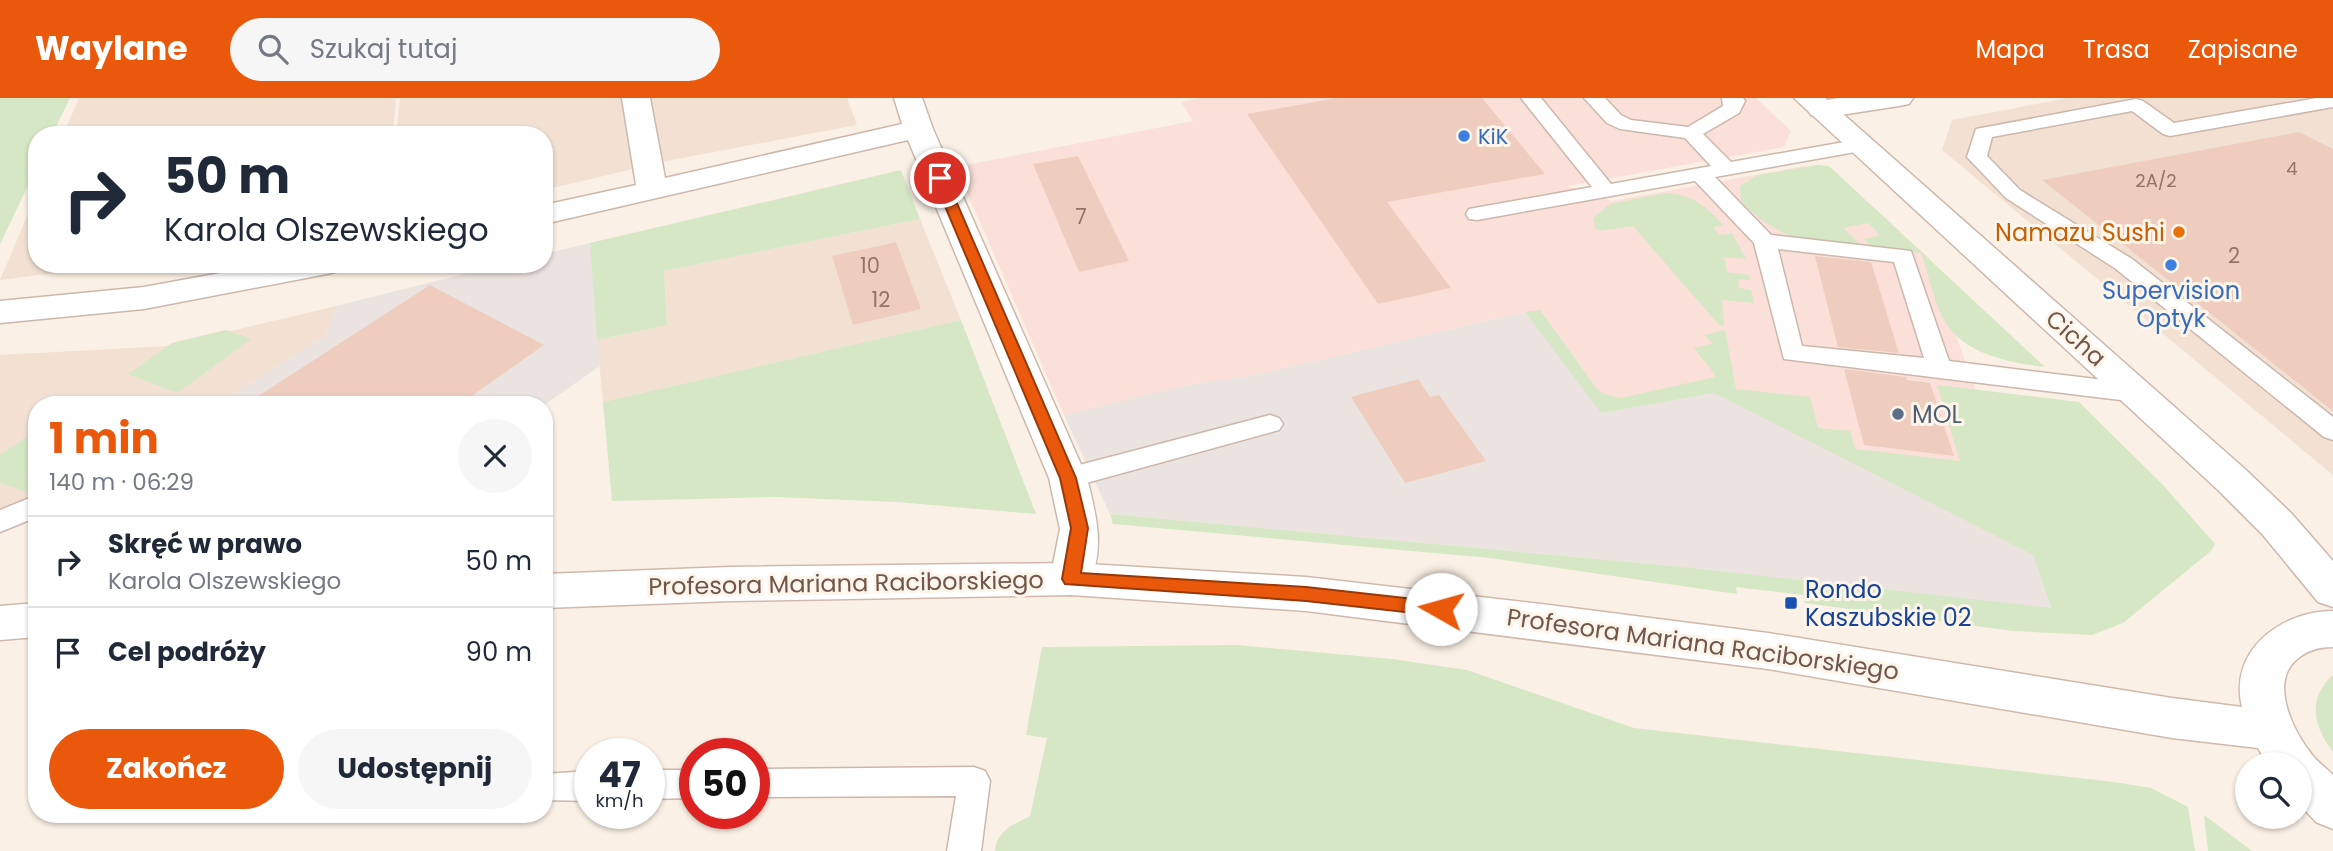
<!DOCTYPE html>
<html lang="pl">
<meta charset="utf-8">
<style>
body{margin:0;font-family:Poppins,sans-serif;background:#f6f6f7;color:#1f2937;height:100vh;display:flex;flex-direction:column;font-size:26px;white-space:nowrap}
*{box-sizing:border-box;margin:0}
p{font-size:23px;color:#747a83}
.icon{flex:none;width:38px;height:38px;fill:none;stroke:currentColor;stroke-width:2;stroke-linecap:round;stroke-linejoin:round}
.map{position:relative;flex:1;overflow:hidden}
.side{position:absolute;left:28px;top:298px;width:525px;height:427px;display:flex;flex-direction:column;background:#fff;border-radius:28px;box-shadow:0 2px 5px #0004}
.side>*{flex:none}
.top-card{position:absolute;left:28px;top:28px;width:525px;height:147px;border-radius:28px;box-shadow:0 2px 5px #0004;background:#fff;color:#1f2937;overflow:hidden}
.tools{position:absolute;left:2235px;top:654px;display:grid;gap:14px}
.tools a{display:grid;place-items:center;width:77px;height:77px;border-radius:50%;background:#fff;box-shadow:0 2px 5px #0004;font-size:35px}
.speed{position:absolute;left:574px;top:640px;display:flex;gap:14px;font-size:35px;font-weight:700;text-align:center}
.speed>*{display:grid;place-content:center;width:91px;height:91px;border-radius:50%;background:#fff;box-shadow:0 2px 5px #0004;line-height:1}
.speed small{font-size:18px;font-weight:400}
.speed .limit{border:10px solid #d22;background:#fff;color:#111}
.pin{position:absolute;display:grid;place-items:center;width:60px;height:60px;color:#fff;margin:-30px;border:4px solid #fff;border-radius:50%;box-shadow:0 2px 7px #0007}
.me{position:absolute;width:77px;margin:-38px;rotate:277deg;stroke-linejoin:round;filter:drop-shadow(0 0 5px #0008)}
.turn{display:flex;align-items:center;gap:24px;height:147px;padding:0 21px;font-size:32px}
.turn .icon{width:91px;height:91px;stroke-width:2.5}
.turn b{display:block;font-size:49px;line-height:60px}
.round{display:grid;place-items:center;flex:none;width:74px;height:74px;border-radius:37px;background:#f6f6f7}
.summary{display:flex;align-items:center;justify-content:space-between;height:119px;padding:0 21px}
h1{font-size:42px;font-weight:700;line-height:52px;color:#ea580c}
.button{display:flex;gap:14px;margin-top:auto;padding:14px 21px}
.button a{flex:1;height:80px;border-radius:42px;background:#ea580c;color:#fff;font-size:28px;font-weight:700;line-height:80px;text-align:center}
.button a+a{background:#f6f6f7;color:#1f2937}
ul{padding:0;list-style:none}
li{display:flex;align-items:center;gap:21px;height:91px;padding:0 21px;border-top:2px solid #e0e1e3}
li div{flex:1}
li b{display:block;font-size:26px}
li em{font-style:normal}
header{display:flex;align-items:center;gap:42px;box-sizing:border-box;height:98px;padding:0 35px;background:#ea580c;color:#fff}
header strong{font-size:33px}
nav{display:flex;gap:38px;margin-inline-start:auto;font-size:24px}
.search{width:490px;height:63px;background:#f6f6f7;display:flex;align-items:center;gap:18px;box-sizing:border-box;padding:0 24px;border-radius:38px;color:#747a83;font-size:26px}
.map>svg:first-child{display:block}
.residential{fill:#f2e1d3}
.commercial{fill:#fae0d9}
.industrial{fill:#ebe3df}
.green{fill:#d5e7c4}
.building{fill:#efcdbe}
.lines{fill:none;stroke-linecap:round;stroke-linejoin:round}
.service-casing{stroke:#ccb7ac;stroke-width:3}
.minor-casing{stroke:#ccb7ac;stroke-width:3}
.tertiary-casing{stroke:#ccb7ac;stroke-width:3}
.secondary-casing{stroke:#d0b9ac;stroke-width:3}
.service{fill:#fff;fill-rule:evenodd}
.minor{fill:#fff;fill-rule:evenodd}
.tertiary{fill:#fff;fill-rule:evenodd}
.secondary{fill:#fff;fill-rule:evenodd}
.route{fill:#ea580c;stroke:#983908;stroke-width:2}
.shop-dot{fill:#3f7fe0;stroke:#fef5ea;stroke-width:2.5}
.food-dot{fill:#e8710a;stroke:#fef5ea;stroke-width:2.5}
.service-dot{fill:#5c6f8a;stroke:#fef5ea;stroke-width:2.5}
.transit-dot{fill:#1a4fb4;stroke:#fef5ea;stroke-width:2.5}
.labels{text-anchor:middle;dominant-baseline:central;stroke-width:6;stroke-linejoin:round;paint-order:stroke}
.far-number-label{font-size:18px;fill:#917468}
.far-shop-label{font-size:21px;fill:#366cbe;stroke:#fef5ea;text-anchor:start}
.number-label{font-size:21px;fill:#917468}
.food-label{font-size:24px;fill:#c56008;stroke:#fef5ea;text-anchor:end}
.shop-label{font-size:24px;fill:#366cbe;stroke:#fef5ea}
.street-label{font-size:24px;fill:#72564b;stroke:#fef5ea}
.service-label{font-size:24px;fill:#4e5e75;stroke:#fef5ea;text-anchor:start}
.transit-label{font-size:24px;fill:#164399;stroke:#fef5ea;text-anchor:start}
</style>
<header>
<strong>Waylane</strong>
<div class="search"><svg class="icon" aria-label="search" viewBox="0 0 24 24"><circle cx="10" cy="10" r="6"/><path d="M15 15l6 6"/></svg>Szukaj tutaj</div>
<nav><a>Mapa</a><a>Trasa</a><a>Zapisane</a></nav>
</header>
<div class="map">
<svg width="2333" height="753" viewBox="0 0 2333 753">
<rect width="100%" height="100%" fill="#fbf0e5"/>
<g class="residential">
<path d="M 79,0 L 396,0 L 393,37 L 63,37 Z"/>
<path d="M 400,0 L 847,0 L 857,27 L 672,62 L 544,92 L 544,37 L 396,37 Z"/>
<path d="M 2068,0 L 2333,0 L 2333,377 L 1942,52 L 1952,22 Z"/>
<path d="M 37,95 L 37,166 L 127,166 L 0,182 Z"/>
<path d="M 920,121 L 961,222 L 603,304 L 597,242 L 667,227 L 664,173 Z"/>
<path d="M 336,208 L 326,237 L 218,306 L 37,306 L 37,399 L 0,417 L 0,257 L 167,248 L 226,232 L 231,233 Z"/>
</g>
<path class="commercial" d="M 1200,0 L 1756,0 L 1791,33 L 1784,49 L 1567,88 L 1612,103 L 1805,68 L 1839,78 L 1929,160 L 2033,457 L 1714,295 L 1601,315 L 1525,214 L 1251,278 L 1187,287 L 1064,317 L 956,69 L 1193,23 L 1181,4 Z"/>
<g class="industrial">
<path d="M 590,145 L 600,268 L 544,307 L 218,306 L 326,237 L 336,208 L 504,166 L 544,166 L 544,156 Z"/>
<path d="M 1525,214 L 1601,315 L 1714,295 L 2033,457 L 2051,511 L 1683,469 L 1110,416 L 1064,317 L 1187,287 L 1251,278 Z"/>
</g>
<g class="green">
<path d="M 0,0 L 70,0 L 52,37 L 37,37 L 37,69 L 0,146 Z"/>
<path d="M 1817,67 L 1829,68 L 2045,269 C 2011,265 1968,257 1947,227 C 1934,207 1929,177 1921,155 L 1874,150 L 1864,141 L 1880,137 L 1868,125 L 1843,130 L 1863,149 C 1807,143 1782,145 1741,103 L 1740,88 L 1758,77 Z"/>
<path d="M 901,72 L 920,121 L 664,173 L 667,227 L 597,242 L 590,145 Z"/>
<path d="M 1665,95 C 1691,96 1706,108 1723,127 L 1713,130 L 1720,137 L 1732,135 L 1746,161 L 1724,159 L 1727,174 L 1749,177 L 1750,182 L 1738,181 L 1739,190 L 1751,192 L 1754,205 L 1722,202 L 1724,227 L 1719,227 L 1633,128 L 1600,133 L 1596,131 L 1593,120 L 1610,106 Z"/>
<path d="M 1540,212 L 1597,291 L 1604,296 L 1621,300 L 1715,279 L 1714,275 L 1694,250 L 1712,246 L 1705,237 L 1725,232 L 1736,291 L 1810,299 L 1818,330 L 1850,333 L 1855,351 L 1960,363 L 1937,287 L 2079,304 L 2163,387 L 2215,446 L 2211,453 L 2123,525 L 2092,537 L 2013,533 L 1805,505 L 1803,497 L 1736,489 L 1737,496 L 1490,460 L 1113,426 L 1110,416 L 1683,469 L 2051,510 L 2033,457 L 1714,295 L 1601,315 L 1525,214 Z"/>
<path d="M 961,222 L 1036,416 L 897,404 L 775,399 L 612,403 L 603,304 Z"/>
<path d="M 226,232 L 251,241 L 177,295 L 128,276 L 172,245 Z"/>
<path d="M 37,332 L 37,392 L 30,395 L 0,385 L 0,357 Z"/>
<path d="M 1237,547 L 1392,561 L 1467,572 L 1634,630 L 2114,684 L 2151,690 L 2188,709 L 2195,753 L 995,753 C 997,732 1013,727 1030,718 L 1047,640 L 1026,637 L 1042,549 Z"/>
<path d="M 2333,577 L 2333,654 C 2313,628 2307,600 2333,577 Z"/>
<path d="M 2204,717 L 2252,753 L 2208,753 Z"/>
</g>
<g class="building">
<path d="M 1337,0 L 1482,0 L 1545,76 L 1387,104 L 1451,190 L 1378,206 L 1247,16 Z"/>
<path d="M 2299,34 L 2333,51 L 2333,313 L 2042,82 Z"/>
<path d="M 1078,58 L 1129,163 L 1079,174 L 1033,66 Z"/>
<path d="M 896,144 L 921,211 L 853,227 L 832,158 Z"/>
<path d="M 1815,158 L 1871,164 L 1899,255 L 1838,249 Z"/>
<path d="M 430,187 L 544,247 L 460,306 L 246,306 Z"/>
<path d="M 1844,271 L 1906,279 L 1907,282 L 1930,285 L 1954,358 L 1864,347 Z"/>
<path d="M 1418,281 L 1430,299 L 1439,297 L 1486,363 L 1405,385 L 1351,299 Z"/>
</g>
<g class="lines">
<defs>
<g id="service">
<path d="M 1521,0 L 1541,0 L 1611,86 L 1711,68 L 1685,40 L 1620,31 L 1607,25 L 1584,0 L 1605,0 L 1621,17 L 1631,22 L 1688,29 L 1723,8 L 1722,0 L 1743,0 L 1745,3 L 1739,15 L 1703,36 L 1731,64 L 1861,41 L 1868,43 L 1871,47 L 1868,51 L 1861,53 L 1715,79 L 1771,137 L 1911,153 L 1949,263 L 2137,286 L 2146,289 L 2149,295 L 2146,301 L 2137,304 L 1784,261 L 1754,145 L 1695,83 L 1477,122 L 1469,121 L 1466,116 L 1469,111 L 1592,89 ZM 1778,151 L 1894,164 L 1924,260 L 1802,248 Z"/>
<path d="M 2317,0 L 2333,0 L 2333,9 L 2170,38 L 2163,36 L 2132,13 L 1992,39 L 1987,58 L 2020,92 L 2132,161 L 2333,319 L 2333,342 L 2324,339 L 2116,171 L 2006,100 L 1967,59 L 1976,31 L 2136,1 L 2143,3 L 2174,25 Z"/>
<path d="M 1270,317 L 1279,320 L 1283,326 L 1279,332 L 1068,390 L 1059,387 L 1055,380 L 1059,373 L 1068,370 Z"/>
<path d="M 37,397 L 37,419 L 0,434 L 0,412 Z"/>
<path d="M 974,669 L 985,673 L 990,683 L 981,753 L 947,753 L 956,698 L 754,699 L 754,671 Z"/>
<path d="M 649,672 L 695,672 L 695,700 L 649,701 Z"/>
<path d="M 590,673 L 590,703 L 544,702 L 544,676 Z"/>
</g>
<g id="minor">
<path d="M 622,0 L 650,0 L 665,80 L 902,26 L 894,0 L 922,0 L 933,31 L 1087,380 C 1097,420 1106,453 1086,493 L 1071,497 L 1056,493 L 1050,481 L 1060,431 L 1049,380 L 908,42 L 544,126 L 544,107 L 636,87 Z"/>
<path d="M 1838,0 L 1913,0 L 1909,6 L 1899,8 L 1821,20 L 1811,17 L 1807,11 L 1811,5 Z"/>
<path d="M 269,166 L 343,166 L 339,173 L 327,176 L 144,211 L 0,225 L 0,203 L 144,189 Z"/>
</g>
<path id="tertiary" d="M 1794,0 L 1825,0 L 2246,372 L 2291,415 L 2333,463 L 2333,509 L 2318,504 L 2263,437 L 2218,392 Z"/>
<g id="secondary">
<path d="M 1071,465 L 1306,479 L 1549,507 L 1768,535 L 2172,600 L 2242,609 C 2228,553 2281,513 2333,513 L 2333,549 C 2317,549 2305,553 2294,564 C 2270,589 2295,636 2313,658 C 2318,664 2327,671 2333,677 L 2333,731 L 2316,724 L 2300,707 L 2300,667 L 2268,667 L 2258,650 L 2172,640 L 1768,571 L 1306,513 L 1071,497 L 730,503 L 544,510 L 544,476 L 730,469 Z"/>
<path d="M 37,505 L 37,539 L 0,542 L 0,508 Z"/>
</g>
</defs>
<use href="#service" class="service-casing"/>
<use href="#minor" class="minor-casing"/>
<use href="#tertiary" class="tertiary-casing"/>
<use href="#secondary" class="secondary-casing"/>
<use href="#service" class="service"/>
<use href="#minor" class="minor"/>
<use href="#tertiary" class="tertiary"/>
<use href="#secondary" class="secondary"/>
</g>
<path class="route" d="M 940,76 L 946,80 L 1076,380 L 1088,430 L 1081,475 L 1306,489 L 1441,504 L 1447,506 L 1449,511 L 1447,516 L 1441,518 L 1306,503 L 1065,486 L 1062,481 L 1071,430 L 1060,380 L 933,80 Z"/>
<g class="shop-dot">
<circle cx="1464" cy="38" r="7"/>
<circle cx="2171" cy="167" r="7"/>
</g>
<circle class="food-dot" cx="2179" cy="134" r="7"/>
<circle class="service-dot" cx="1898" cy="316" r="7"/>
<rect class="transit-dot" x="1784" y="498" width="14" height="14" rx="3.5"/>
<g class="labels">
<g class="far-number-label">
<text x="2292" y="70">4</text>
<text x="2156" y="82">2A/2</text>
</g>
<g class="far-shop-label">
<text x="1478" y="38">KiK</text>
</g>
<g class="number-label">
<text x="1081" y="118">7</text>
<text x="2234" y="157">2</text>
<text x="870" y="167">10</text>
<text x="881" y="201">12</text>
</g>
<g class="food-label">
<text x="2165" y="134">Namazu Sushi</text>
</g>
<g class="shop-label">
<text x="2171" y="192">Supervision<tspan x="2171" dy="28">Optyk</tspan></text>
</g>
<g class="street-label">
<text transform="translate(2076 240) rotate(42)">Cicha</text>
<text transform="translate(846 485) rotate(-1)">Profesora Mariana Raciborskiego</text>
<text transform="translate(1703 546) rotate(8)">Profesora Mariana Raciborskiego</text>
</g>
<g class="service-label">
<text x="1912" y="316">MOL</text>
</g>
<g class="transit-label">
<text x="1805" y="491">Rondo<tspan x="1805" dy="28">Kaszubskie 02</tspan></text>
</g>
</g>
</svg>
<div class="tools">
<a><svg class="icon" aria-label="search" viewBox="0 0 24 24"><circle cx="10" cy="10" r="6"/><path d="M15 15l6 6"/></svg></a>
</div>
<div class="speed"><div>47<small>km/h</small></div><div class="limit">50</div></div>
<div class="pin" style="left:940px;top:80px;background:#d93025"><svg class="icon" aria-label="arrive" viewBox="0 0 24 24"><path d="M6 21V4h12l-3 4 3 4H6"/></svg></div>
<svg class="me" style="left:1441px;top:511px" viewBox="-20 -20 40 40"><circle r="19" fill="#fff"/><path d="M0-13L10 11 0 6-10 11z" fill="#ea580c"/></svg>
<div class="top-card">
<div class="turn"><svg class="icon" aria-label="right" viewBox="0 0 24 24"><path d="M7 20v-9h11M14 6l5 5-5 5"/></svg><div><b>50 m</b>Karola Olszewskiego</div></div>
</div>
<section class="side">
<div class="summary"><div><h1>1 min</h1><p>140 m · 06:29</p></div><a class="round"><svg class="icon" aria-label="close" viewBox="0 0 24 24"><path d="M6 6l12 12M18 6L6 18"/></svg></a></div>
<ul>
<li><svg class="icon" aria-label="right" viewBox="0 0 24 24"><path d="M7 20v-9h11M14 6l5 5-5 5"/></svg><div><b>Skręć w prawo</b><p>Karola Olszewskiego</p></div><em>50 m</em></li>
<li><svg class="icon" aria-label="arrive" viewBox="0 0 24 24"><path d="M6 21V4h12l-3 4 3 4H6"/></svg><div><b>Cel podróży</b></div><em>90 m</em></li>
</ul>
<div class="button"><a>Zakończ</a><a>Udostępnij</a></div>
</section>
</div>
